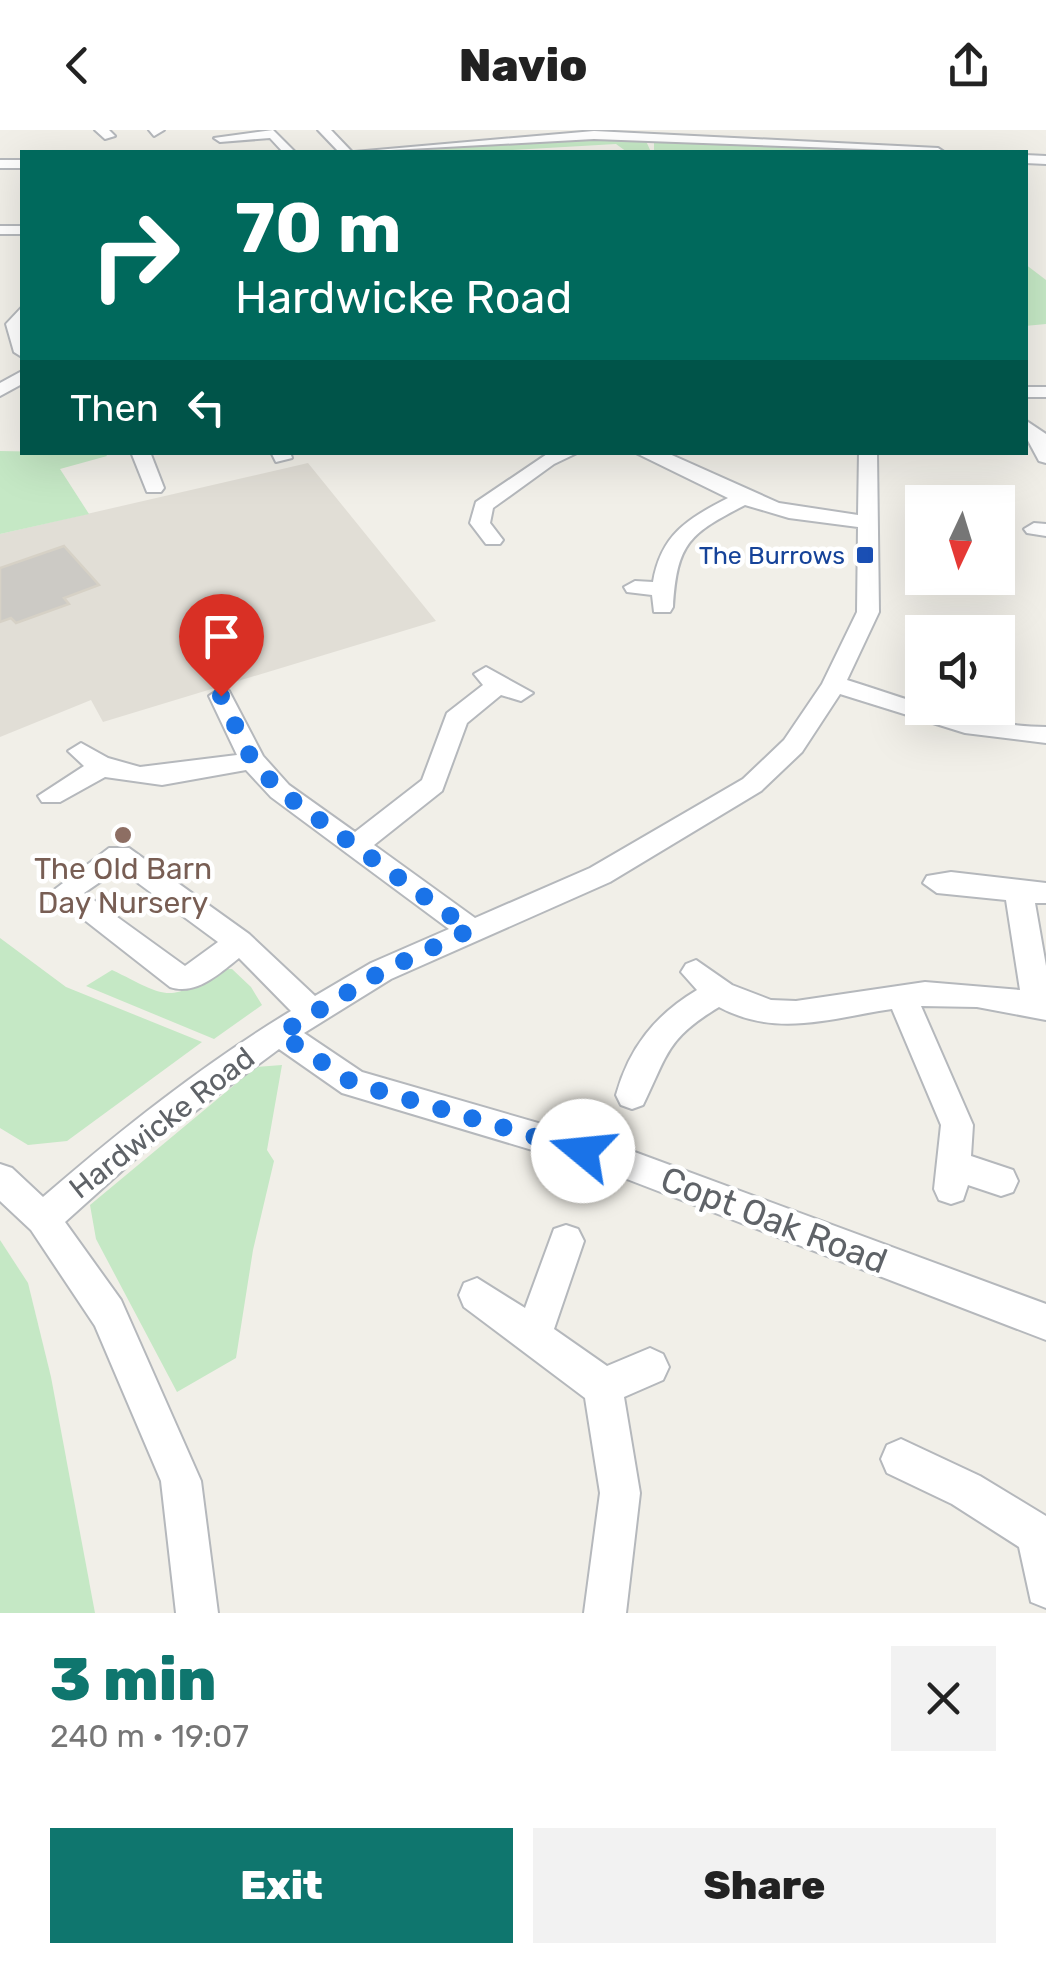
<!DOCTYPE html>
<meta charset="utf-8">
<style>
body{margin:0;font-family:Rubik,sans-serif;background:#f2f2f2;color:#222;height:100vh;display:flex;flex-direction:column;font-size:38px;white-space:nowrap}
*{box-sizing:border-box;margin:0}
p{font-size:32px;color:#767676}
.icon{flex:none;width:55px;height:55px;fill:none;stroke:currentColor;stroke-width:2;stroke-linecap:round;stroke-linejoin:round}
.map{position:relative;height:1483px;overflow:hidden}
.details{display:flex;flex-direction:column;background:#fff;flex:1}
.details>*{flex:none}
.top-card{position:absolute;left:20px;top:20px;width:1008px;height:305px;border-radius:0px;box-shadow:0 10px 40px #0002;background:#00695c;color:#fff;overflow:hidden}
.needle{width:65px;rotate:184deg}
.tools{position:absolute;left:905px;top:355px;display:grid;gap:20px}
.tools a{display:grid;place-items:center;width:110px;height:110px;border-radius:0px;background:#fff;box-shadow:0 10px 40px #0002;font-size:50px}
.pin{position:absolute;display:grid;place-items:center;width:85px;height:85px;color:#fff;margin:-102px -42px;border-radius:50% 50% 50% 0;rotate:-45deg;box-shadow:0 0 10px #0007}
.pin .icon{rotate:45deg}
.me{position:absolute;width:110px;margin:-55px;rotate:287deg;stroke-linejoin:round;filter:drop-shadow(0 0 8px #0008)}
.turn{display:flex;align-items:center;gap:35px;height:210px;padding:0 50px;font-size:45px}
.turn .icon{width:130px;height:130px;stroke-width:2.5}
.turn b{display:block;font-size:70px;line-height:85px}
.then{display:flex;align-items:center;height:95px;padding:0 50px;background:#0003;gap:20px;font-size:38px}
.round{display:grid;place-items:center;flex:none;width:105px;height:105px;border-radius:0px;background:#f2f2f2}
.overview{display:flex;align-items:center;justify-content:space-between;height:170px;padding:0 50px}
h1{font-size:60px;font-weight:800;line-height:75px;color:#0f766e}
.action{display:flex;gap:20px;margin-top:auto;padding:20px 50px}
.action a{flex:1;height:115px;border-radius:0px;background:#0f766e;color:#fff;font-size:40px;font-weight:800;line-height:115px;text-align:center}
.action a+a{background:#f2f2f2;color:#222}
header{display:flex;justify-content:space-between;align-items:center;height:130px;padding:0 50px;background:#fff;font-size:45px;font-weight:800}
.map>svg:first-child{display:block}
.education{fill:#e1ded6}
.green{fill:#c5e8c5}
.building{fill:#cccac5;stroke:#d6d1c6;stroke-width:2.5}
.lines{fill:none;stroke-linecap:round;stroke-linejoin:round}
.minor-casing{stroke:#b5b8bc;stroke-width:4}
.minor{fill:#fff;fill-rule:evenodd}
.route{stroke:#1a73e8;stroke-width:18;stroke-dasharray:0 32.4}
.transit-dot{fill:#1a4fb4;stroke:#fff;stroke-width:4}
.education-dot{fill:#8d6e63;stroke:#fff;stroke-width:4}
.labels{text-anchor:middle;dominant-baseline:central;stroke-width:9;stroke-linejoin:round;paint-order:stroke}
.far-transit-label{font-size:25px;fill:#164399;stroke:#fff;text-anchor:end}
.education-label{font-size:30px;fill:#785e54;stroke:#fff}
.street-label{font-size:30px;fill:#5f6368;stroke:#fff}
.near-street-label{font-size:35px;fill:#5f6368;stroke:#fff}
</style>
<header><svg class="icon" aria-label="back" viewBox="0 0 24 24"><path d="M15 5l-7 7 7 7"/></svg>Navio<svg class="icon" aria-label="share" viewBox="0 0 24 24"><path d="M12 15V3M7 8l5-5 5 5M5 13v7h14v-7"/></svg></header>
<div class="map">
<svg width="1046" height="1483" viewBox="0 0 1046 1483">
<rect width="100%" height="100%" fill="#f1efe8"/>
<path class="education" d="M 308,333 L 436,491 L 103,592 L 91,570 L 0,607 L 0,404 Z"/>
<g class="green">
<path d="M 654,6 L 825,15 L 835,21 L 654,22 Z"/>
<path d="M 630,7 L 646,11 L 651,22 L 627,22 L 616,14 L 475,22 L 393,21 L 494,11 Z"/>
<path d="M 1025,134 L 1046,150 L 1046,194 L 1025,196 Z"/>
<path d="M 0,321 L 105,323 L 107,326 L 60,339 L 89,384 L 0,404 Z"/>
<path d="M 0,808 L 66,857 L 202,912 L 67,1011 L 28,1015 L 0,998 Z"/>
<path d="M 215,839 L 232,839 L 251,857 L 262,875 L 214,909 L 86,856 L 112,840 C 161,863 170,878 215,839 Z"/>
<path d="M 282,935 L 267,1020 L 274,1031 L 253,1120 L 236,1228 L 177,1262 L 96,1109 L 90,1075 L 256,937 Z"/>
<path d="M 0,1110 L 28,1153 L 51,1247 L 95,1483 L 0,1483 Z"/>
</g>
<path class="building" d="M 64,416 L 99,455 L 64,468 L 69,474 L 16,493 L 11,488 L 0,492 L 0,438 Z"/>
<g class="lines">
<defs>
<g id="minor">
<path d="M 95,0 L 109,0 L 115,6 L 105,9 Z"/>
<path d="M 149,0 L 164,0 L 154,6 Z"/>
<path d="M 273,0 L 295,22 L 283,22 L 270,8 L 220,12 L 214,8 Z"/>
<path d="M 318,0 L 331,0 L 352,22 L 339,22 Z"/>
<path d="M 594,1 L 938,18 L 944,22 L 594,9 L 354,22 Z"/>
<path d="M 1025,25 L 1046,26 L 1046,34 L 1025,33 Z"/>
<rect x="0" y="30" width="22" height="8"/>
<rect x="0" y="96" width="22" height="8"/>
<path d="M 22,177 L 22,227 L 14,222 L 6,194 Z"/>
<path d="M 22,241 L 22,254 L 0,266 L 0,253 Z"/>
<rect x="1025" y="257" width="21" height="10"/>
<path d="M 1025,290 L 1046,304 L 1046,333 L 1039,331 L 1025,305 Z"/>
<path d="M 131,322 L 150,322 L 164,358 L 161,362 L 147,362 Z"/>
<path d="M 271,322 L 290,322 L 292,328 L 276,332 Z"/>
<path d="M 550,322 L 579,322 L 554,334 L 493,378 L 490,393 L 503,410 L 500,414 L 486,414 L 470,393 L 476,372 Z"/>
<path d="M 634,322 L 665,322 L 779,373 L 858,385 L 859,322 L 877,322 L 879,482 L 847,550 C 915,571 974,596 1046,597 L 1046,613 L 965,603 L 840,564 L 802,622 L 761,661 L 610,752 L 391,849 L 304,903 L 362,942 L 621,1017 L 1046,1174 L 1046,1210 L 619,1046 L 342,963 L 279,919 L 154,1012 L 65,1092 L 121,1170 L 201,1351 L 218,1483 L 176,1483 L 161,1351 L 95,1196 L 31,1100 L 0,1071 L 0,1034 L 12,1038 L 43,1067 C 122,999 202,935 291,881 L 239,828 C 220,843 196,866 170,857 L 50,763 L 109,718 L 129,718 L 249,804 L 315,866 L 371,833 L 449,799 L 271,667 L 246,640 L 162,655 L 105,647 L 60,672 L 42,672 L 38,666 L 84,636 L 68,621 L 81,613 L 108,628 L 140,637 L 237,625 L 209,566 L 221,558 L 229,561 L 263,626 L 289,655 L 355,702 L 422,650 L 447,583 L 483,555 L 474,544 L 486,537 L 533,563 L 521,571 L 501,565 L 467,593 L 442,661 L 374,715 L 475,788 L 590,738 L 743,649 L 784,610 L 822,554 L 857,482 L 858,397 L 789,388 L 745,375 C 689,404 677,413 673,477 L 670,482 L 654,482 L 652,465 L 627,462 L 624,457 L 635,451 L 653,452 C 661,405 687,389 728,368 ZM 119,739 L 218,812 L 185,836 L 84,763 Z"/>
<path d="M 1034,393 L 1046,394 L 1046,406 L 1027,403 L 1024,399 Z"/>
<path d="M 951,742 L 1046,753 L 1046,773 L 1035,773 L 1046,836 L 1046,890 L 977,877 L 921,876 L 973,995 L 971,1026 L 1013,1040 L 1018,1051 L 1013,1062 L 1001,1066 L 968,1055 L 963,1070 L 951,1074 L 939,1070 L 934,1059 L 941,995 L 892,879 C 831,888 777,908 719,877 C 666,909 668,924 643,975 L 632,979 L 621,975 L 616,965 C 629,918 655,885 697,860 L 681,842 L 686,834 L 696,830 L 732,855 L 771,870 L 796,871 L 925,852 L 1020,860 L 1006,770 L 937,763 L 923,753 L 927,746 Z"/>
<path d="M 566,1095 L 578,1099 L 584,1111 L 554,1199 L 607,1236 L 650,1218 L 663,1224 L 669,1237 L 663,1250 L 624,1267 L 640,1363 L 626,1483 L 584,1483 L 600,1363 L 585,1268 L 464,1177 L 459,1165 L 464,1153 L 477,1148 L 525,1178 L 554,1099 Z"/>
<path d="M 901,1309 L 980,1346 L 1046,1386 L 1046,1478 L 1031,1472 L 1019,1417 L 952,1374 L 887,1343 L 881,1329 L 887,1315 Z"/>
</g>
</defs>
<use href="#minor" class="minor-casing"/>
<use href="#minor" class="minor"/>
</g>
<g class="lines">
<path class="route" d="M 221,566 L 252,630 L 280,661 L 470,800 L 381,842 L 280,904 L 353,953 L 583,1021"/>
</g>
<rect class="transit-dot" x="855" y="415" width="20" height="20" rx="5"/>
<circle class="education-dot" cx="123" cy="705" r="10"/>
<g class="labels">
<g class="far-transit-label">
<text x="845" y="425">The Burrows</text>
</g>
<g class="education-label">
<text x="123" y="739">The Old Barn<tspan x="123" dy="34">Day Nursery</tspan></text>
</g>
<g class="street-label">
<text transform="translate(162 993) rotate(-38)">Hardwicke Road</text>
</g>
<g class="near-street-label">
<text transform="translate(774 1090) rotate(21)">Copt Oak Road</text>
</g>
</g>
</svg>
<div class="tools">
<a><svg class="needle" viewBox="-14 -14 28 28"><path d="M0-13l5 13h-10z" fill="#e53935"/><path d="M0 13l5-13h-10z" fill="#767676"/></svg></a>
<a><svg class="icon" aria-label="sound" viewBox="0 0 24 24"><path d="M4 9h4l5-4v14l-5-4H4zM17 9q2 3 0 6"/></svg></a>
</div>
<div class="pin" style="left:221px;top:566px;background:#d93025"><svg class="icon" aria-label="arrive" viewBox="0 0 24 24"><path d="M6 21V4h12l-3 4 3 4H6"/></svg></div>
<svg class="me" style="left:583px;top:1021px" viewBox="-20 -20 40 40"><circle r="19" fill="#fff"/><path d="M0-13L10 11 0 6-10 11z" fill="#1a73e8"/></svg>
<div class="top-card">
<div class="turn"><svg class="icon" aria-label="right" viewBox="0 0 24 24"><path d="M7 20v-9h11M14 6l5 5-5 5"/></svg><div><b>70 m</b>Hardwicke Road</div></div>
<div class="then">Then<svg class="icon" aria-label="left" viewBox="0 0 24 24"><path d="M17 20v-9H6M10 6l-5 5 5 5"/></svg></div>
</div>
</div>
<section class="details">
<div class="overview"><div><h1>3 min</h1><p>240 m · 19:07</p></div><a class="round"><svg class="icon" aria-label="close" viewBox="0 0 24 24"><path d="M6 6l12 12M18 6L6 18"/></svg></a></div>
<div class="action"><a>Exit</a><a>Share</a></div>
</section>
